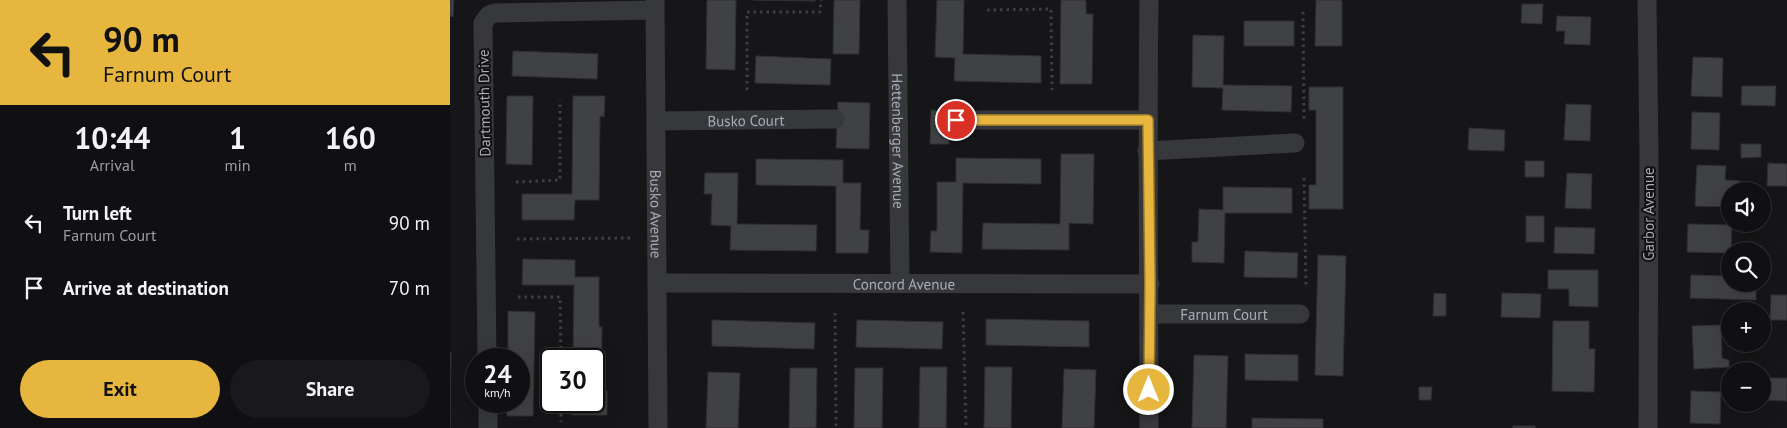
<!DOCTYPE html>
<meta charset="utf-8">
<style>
body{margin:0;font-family:"PT Sans",sans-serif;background:#19191b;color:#f1f3f6;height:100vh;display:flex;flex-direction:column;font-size:19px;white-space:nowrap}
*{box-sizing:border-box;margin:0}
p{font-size:16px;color:#9c9d9f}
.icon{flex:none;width:28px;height:28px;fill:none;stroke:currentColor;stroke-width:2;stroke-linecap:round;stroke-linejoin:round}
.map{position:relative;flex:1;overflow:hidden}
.side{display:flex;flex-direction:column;background:#101012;width:450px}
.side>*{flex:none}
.guide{background:#e7b63e;color:#111;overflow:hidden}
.controls{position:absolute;left:1271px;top:182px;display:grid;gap:10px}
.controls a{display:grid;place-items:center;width:50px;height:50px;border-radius:50%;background:#101012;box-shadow:0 5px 20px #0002,0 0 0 1px #303032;font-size:25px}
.speed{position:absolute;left:15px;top:348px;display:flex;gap:10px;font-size:25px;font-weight:700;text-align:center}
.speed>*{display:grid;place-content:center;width:65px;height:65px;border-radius:50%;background:#101012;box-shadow:0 5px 20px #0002,0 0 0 1px #303032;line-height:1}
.speed small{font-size:12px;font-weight:400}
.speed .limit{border:2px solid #111;border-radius:8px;background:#fff;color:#111}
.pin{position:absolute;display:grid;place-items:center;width:42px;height:42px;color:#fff;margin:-21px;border:2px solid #fff;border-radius:50%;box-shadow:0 1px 5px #0007}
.me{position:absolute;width:55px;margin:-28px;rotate:0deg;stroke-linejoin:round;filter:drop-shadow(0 0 4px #0008)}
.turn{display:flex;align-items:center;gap:18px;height:105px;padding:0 20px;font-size:22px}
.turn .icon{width:65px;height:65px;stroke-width:2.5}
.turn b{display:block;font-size:35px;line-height:42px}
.eta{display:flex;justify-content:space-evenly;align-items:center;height:85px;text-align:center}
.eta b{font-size:30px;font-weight:700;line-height:35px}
.action{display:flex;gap:10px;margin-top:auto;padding:10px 20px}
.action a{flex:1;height:58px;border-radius:30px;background:#e7b63e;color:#111;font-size:20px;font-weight:700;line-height:58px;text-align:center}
.action a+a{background:#19191b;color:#f1f3f6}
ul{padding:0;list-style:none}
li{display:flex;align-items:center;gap:15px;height:65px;padding:0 20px}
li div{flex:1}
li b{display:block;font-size:19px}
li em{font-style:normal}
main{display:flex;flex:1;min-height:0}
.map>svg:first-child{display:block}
.building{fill:#404145;stroke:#303034}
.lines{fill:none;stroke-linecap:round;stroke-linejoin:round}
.path{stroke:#3d3f43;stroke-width:3;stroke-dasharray:2.5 4;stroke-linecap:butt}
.minor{stroke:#37383c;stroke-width:19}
.route-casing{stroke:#967628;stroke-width:12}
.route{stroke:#e7b63e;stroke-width:9}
.labels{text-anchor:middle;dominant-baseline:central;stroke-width:4;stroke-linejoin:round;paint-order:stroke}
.street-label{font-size:15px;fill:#a9acb7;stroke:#111113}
</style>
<main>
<section class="side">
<div class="guide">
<div class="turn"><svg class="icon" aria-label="left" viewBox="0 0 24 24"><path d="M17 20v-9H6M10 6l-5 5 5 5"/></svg><div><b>90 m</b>Farnum Court</div></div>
</div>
<div class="eta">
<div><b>10:44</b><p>Arrival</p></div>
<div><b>1</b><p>min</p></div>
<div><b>160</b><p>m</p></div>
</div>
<ul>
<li><svg class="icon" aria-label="left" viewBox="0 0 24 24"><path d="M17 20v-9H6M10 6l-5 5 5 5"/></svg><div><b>Turn left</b><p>Farnum Court</p></div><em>90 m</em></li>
<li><svg class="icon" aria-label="arrive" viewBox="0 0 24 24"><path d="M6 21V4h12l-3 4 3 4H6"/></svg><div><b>Arrive at destination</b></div><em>70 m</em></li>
</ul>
<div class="action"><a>Exit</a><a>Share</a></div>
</section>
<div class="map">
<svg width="1337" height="428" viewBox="0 0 1337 428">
<rect width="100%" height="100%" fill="#161618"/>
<g class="building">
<path d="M 0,0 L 4,0 L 3,17 L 0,16 Z"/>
<path d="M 257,0 L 286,0 L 285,70 L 256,69 Z"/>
<path d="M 303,0 L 365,0 L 365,1 Z"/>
<path d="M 384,0 L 410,0 L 409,54 L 383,54 Z"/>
<path d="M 487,0 L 514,0 L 513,54 L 591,56 L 591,83 L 504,81 L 505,58 L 485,57 Z"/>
<path d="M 611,0 L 636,0 L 636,14 L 643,14 L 642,84 L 610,84 Z"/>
<path d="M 866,0 L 892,0 L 892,46 L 865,46 Z"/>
<path d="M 1072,4 L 1093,4 L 1092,24 L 1071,23 Z"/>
<path d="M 1107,16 L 1141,17 L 1140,45 L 1114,44 L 1115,31 L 1106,31 Z"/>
<rect x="794" y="21" width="50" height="25"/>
<path d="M 743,35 L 774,36 L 773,85 L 842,86 L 841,112 L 772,110 L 773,88 L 742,87 Z"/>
<path d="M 63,51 L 148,54 L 147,79 L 62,76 Z"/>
<path d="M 306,56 L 381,59 L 380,85 L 305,83 Z"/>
<path d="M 1243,57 L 1273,58 L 1272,97 L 1241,96 Z"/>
<path d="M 1292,86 L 1326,86 L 1325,106 L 1291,105 Z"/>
<path d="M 859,87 L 893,87 L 893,209 L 859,209 L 859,185 L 866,185 L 866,110 L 859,110 Z"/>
<path d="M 57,96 L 83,96 L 82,165 L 56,164 Z"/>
<path d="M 123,96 L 155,96 L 154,117 L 150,116 L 149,200 L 125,200 L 124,220 L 72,220 L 72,194 L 122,194 Z"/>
<path d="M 388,102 L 420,103 L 419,149 L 386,148 Z"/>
<path d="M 1116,104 L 1141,105 L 1140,141 L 1114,140 Z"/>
<path d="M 481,110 L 500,111 L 499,144 L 480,144 Z"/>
<path d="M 1242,112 L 1270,113 L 1269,150 L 1241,149 Z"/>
<path d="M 1019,128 L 1055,130 L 1054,151 L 1018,150 Z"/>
<path d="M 1291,144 L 1311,144 L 1311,157 L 1291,158 Z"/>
<path d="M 611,154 L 644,154 L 643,224 L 619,223 L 619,250 L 532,249 L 533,223 L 610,224 Z"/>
<path d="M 506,158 L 591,159 L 591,184 L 513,183 L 512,253 L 480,252 L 481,231 L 487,231 L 487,182 L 506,182 Z"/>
<path d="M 306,159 L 393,160 L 393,183 L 411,183 L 410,230 L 419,230 L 418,253 L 386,253 L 386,186 L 306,185 Z"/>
<rect x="1075" y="161" width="19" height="16"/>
<path d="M 1318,163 L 1337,164 L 1337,186 L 1317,186 Z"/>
<path d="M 1247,165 L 1276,166 L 1275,180 L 1290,181 L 1290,191 L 1280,191 L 1280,207 L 1245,206 Z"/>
<path d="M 255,173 L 288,173 L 287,224 L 367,225 L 366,251 L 280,250 L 281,226 L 261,225 L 262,194 L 254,194 Z"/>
<path d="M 1117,173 L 1142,174 L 1141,209 L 1115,208 Z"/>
<path d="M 773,187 L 842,188 L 842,213 L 775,213 L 774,263 L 742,262 L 742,242 L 748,242 L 749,209 L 773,210 Z"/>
<rect x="1076" y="216" width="18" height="26"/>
<path d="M 1238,224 L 1282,225 L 1281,251 L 1280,253 L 1237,252 Z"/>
<path d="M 1105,227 L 1145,228 L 1144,254 L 1104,253 Z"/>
<path d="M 1289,245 L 1312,246 L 1312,251 L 1289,251 Z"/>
<path d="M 795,251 L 848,253 L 847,278 L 794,277 Z"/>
<path d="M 868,255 L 896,256 L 893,376 L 865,375 Z"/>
<path d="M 73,259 L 125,260 L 125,277 L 149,277 L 149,327 L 152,327 L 151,391 L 157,391 L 157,415 L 122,415 L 122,401 L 144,401 L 144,359 L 123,359 L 124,285 L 72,285 Z"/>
<path d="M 1098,270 L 1148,270 L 1148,307 L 1119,306 L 1119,289 L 1098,289 Z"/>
<path d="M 1241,275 L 1280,276 L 1280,284 L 1306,284 L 1306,300 L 1240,298 Z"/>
<path d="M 984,293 L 996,294 L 996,316 L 983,316 Z"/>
<path d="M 1052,293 L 1091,294 L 1090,318 L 1051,317 Z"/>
<path d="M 1321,295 L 1337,295 L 1337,320 L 1320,320 Z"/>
<path d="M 58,311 L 85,312 L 83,416 L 57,416 L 57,401 L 69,401 L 69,359 L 58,359 Z"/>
<path d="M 536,319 L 639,321 L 639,347 L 536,345 Z"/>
<path d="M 262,320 L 365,323 L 364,349 L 262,346 Z"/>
<path d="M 407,320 L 493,322 L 492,349 L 406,347 Z"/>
<path d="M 1103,321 L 1139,321 L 1139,349 L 1145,349 L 1144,392 L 1102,391 Z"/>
<path d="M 1271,325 L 1272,358 L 1279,360 L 1279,367 L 1244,369 L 1242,326 Z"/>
<path d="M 0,353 L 1,353 L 0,428 Z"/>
<path d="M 795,354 L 848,355 L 848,381 L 795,380 Z"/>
<path d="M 744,355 L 778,356 L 776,428 L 742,428 Z"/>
<path d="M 470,367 L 497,367 L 496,428 L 469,428 Z"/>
<path d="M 535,367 L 562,367 L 561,428 L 534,428 Z"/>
<path d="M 340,368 L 367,368 L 366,428 L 339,428 Z"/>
<path d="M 405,368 L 433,368 L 432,428 L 404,428 Z"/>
<path d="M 614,369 L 646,370 L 644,428 L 612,428 Z"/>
<path d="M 258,372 L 290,373 L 288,428 L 256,428 Z"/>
<path d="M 1315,378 L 1337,378 L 1337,401 L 1314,400 Z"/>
<path d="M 969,387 L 982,387 L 981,400 L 969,400 Z"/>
<path d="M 1241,391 L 1271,392 L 1270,424 L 1240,423 Z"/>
<path d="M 802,418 L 873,419 L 873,428 L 802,428 Z"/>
<rect x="1063" y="426" width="22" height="2"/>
</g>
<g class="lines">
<g class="path">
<path d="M 537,10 L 601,9 L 602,90"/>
<path d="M 853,12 L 854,119"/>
<path d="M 297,90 L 297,12 L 370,12 L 371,0"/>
<path d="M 854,178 L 856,285"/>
<path d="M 66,182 L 110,180 L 110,100"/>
<path d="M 67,239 L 183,238"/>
<path d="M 68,297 L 110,297 L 111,359"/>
<path d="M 513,312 L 516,428"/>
<path d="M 385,313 L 386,428"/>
<path d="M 111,401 L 111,422"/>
</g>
<g class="minor">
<path id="s1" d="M 205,0 L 208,428"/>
<path id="s2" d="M 447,0 L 450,283"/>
<path d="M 1197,0 L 1199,156 L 1198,428"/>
<path d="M 506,120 L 698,120"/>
<path id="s3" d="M 206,121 L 385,119"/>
<path d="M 697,151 L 845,143"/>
<path id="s4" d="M 208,283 L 700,284"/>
<path id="s5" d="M 699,314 L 850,314"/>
<path d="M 37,359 L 33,23 L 39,15 L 45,13 L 205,10"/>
<path d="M 38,401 L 38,428"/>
<path d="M 699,428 C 699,285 697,143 699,0"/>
</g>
</g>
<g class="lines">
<defs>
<path id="route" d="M 506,120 L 698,120 L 700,284 L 699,390"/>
</defs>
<use href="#route" class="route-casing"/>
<use href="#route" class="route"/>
</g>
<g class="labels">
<g class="street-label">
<text transform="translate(34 103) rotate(-91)">Dartmouth Drive</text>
<text stroke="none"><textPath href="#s3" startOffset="90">Busko Court</textPath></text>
<text stroke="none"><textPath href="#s2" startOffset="141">Hettenberger Avenue</textPath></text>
<text stroke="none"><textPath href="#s1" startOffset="214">Busko Avenue</textPath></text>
<text transform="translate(1198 214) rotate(-90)">Garbor Avenue</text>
<text stroke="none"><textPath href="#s4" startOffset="246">Concord Avenue</textPath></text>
<text stroke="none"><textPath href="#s5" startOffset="75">Farnum Court</textPath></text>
</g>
</g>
</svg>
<div class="controls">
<a><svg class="icon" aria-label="sound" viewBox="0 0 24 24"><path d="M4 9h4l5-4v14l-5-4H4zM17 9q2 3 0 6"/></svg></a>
<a><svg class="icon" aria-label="search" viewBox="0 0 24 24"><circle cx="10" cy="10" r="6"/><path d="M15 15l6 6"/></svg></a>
<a>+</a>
<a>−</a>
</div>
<div class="speed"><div>24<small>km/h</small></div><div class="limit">30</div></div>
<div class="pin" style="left:506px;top:120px;background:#d93025"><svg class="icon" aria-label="arrive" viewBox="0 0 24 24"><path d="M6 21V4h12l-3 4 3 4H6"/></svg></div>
<svg class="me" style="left:699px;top:390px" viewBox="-20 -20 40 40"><circle r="17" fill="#e7b63e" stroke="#fff" stroke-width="3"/><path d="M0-11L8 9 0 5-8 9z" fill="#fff"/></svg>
</div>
</main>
